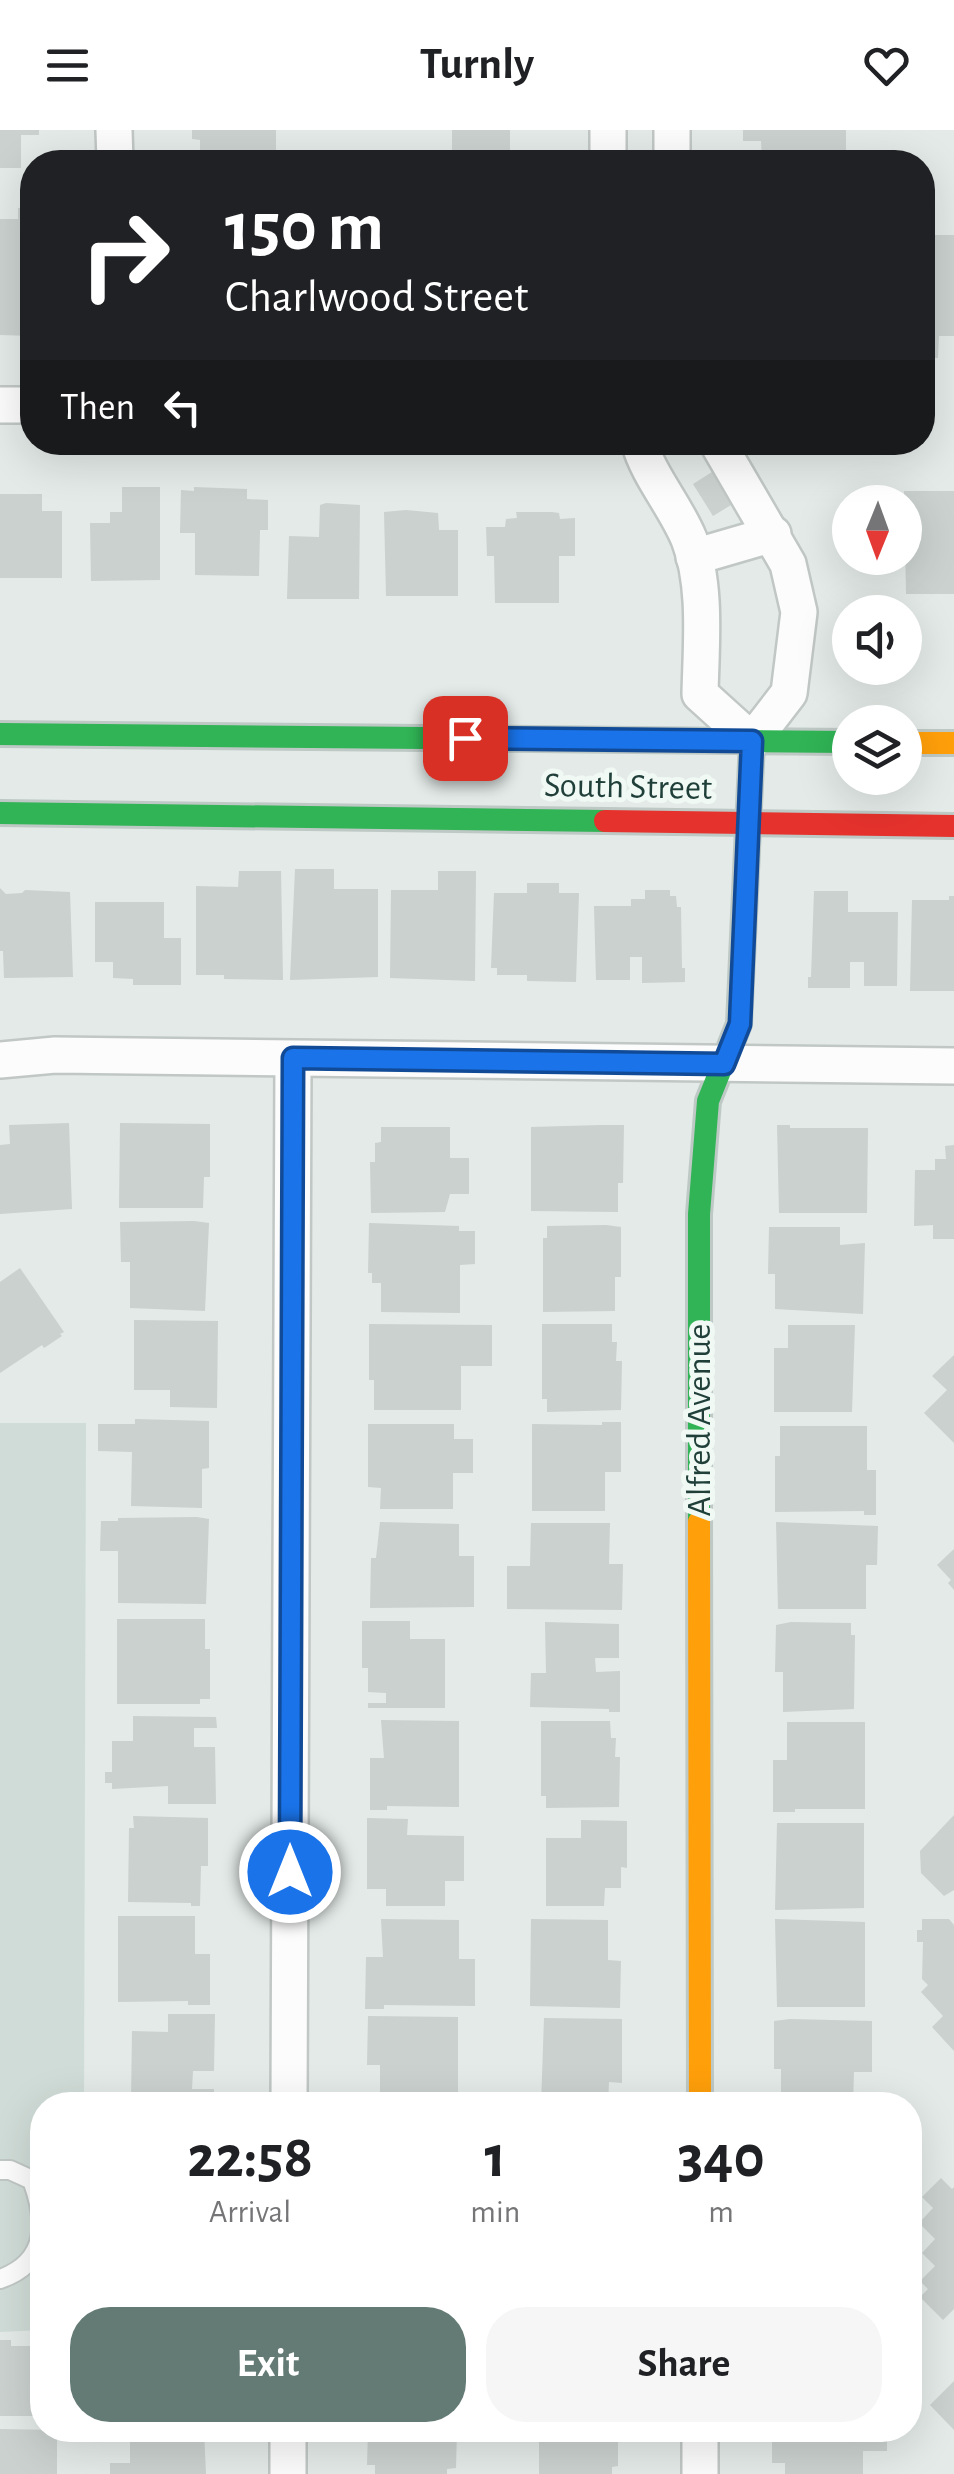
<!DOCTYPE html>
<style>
body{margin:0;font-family:"Alegreya Sans",sans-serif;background:#f6f6f6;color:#202124;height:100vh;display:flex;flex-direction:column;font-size:38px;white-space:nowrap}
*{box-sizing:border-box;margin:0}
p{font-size:32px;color:#757577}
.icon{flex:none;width:55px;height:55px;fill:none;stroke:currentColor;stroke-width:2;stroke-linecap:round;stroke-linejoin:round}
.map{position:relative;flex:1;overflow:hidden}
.details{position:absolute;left:30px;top:1962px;width:892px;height:350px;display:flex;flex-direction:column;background:#fff;border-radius:40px;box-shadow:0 10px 40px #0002}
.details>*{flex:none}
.hud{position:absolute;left:20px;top:20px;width:915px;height:305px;border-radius:40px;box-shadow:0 10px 40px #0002;background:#202124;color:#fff;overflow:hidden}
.needle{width:65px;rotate:181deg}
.controls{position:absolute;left:832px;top:355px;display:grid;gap:20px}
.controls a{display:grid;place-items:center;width:90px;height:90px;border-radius:50%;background:#fff;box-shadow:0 10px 40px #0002;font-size:50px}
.pin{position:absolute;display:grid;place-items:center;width:85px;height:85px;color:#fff;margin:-42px;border-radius:20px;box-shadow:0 5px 15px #0006}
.me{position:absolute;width:110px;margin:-55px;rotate:0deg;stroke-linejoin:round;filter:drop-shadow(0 0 8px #0008)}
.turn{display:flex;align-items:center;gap:35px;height:210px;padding:0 40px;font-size:45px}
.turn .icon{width:130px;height:130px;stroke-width:2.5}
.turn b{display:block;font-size:70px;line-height:85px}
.then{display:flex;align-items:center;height:95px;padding:0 40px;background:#0003;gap:20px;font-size:38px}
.eta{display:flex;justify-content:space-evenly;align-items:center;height:170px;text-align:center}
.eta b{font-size:60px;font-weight:700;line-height:70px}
.cta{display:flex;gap:20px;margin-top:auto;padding:20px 40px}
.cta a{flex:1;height:115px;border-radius:40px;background:#647b75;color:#fff;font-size:40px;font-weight:700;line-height:115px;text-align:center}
.cta a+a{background:#f6f6f6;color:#202124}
header{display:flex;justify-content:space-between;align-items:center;height:130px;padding:0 40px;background:#fff;font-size:45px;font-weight:700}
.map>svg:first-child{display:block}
.built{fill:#d0dcd7}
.building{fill:#cad1ce}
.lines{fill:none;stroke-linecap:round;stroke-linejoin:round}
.lane-casing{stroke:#c0c7c4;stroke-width:22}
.street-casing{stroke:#c0c7c4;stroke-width:40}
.fast-casing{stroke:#bec8c4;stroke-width:28}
.slow-casing{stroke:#bec8c4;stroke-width:28}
.jam-casing{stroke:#bec8c4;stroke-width:28}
.lane{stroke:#fbfcfb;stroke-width:18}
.street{stroke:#fbfcfb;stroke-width:35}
.fast{stroke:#30b455;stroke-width:22}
.slow{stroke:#ff9f0a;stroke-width:22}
.jam{stroke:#e5322d;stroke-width:22}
.route-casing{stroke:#114b97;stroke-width:25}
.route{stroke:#1a73e8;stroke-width:18}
.labels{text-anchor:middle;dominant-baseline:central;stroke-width:10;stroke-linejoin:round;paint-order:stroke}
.street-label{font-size:35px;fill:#1f3f38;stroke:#f1f9f5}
</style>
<header><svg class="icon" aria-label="menu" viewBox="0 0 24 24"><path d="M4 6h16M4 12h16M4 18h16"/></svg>Turnly<svg class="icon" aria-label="heart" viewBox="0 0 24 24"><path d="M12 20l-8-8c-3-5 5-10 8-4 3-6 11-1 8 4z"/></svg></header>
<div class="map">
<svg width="954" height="2344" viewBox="0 0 954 2344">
<rect width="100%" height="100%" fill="#e3eae7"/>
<path class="built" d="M 0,1293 L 86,1293 L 84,1975 L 42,1975 L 42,2200 L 0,2202 Z"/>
<g class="building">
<path d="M 0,0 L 39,0 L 39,5 L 21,5 L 21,38 L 0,38 Z"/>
<path d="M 192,0 L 276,0 L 276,21 L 229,21 L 229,29 L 200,29 L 200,10 L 192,9 Z"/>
<path d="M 452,0 L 510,0 L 510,29 L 452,28 Z"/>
<path d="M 743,0 L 846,0 L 846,28 L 762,31 L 761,11 L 743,11 Z"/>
<path d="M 18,78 L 32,78 L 32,206 L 0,205 L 0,89 L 18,89 Z"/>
<path d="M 922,105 L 954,105 L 954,206 L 939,206 L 938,228 L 922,228 Z"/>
<path d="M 712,342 L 731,375 L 713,386 L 693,354 Z"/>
<path d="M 122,357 L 160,357 L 160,450 L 91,451 L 90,393 L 110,393 L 110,382 L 122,382 Z"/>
<path d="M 194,357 L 247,359 L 247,369 L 268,370 L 268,400 L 260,400 L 259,446 L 195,445 L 195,403 L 180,403 L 181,360 L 194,361 Z"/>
<path d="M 904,361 L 954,361 L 954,464 L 906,464 Z"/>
<path d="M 0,364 L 42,364 L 42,381 L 62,381 L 62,448 L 0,448 Z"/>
<path d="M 326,373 L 360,375 L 359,469 L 287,469 L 289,406 L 319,407 L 320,375 Z"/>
<path d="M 406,380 L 438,383 L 439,400 L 458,400 L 458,466 L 386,466 L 384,382 Z"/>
<path d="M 516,382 L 552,382 L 559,383 L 560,389 L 575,388 L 575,426 L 559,426 L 559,473 L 495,473 L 494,426 L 487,426 L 486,397 L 505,397 L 506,389 L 517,388 Z"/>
<path d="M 295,739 L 334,739 L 334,759 L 378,759 L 378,847 L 290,850 Z"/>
<path d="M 239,741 L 281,741 L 283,850 L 224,849 L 224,845 L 196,845 L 196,756 L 238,757 Z"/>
<path d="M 438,741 L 476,741 L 475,851 L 390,848 L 391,760 L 438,760 Z"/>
<path d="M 527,753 L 559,753 L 559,763 L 579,763 L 576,852 L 527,851 L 527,845 L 497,845 L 497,838 L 491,838 L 494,763 L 527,763 Z"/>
<path d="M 0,758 L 6,764 L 22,763 L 25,760 L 70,762 L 73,847 L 4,848 L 3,821 L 0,821 Z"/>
<path d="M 645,760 L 670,760 L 670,766 L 676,766 L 677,777 L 681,777 L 682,838 L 685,838 L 685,852 L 642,853 L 642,827 L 630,827 L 630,850 L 596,850 L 594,776 L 631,776 L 631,769 L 645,769 Z"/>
<path d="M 814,761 L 848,761 L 848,782 L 898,782 L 897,856 L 864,856 L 864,832 L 850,832 L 850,858 L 808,858 L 808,847 L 811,847 Z"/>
<path d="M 949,766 L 954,766 L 954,861 L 910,861 L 912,770 L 949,770 Z"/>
<path d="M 95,772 L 164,772 L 164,808 L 181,808 L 181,855 L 133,855 L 133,849 L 113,848 L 113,832 L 95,832 Z"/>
<path d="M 69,993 L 72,1079 L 0,1084 L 0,1015 L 10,1014 L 9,995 Z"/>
<path d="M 120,993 L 210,994 L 210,1047 L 204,1047 L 203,1078 L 119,1078 Z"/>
<path d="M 601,995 L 624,995 L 623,1053 L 618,1053 L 618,1082 L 531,1081 L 531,997 Z"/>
<path d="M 777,995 L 790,995 L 790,998 L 868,998 L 867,1083 L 779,1083 Z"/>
<path d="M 381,997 L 450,997 L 450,1028 L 469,1028 L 469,1064 L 450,1064 L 445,1082 L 371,1083 L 370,1032 L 375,1032 L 375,1013 L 381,1012 Z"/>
<path d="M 954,1015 L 954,1109 L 933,1109 L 933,1095 L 914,1096 L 915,1040 L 935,1040 L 935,1029 L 946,1029 L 945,1016 Z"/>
<path d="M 194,1091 L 209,1093 L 205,1181 L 130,1178 L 130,1132 L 121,1132 L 120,1092 Z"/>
<path d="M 369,1093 L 459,1096 L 459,1101 L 475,1101 L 475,1134 L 460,1135 L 460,1183 L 381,1182 L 381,1153 L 372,1153 L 372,1143 L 368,1143 Z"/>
<path d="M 606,1095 L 621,1097 L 621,1147 L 615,1147 L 615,1181 L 543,1182 L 543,1108 L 547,1108 L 547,1096 Z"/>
<path d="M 769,1097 L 840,1097 L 840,1115 L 865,1113 L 863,1184 L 775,1179 L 775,1144 L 768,1144 Z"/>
<path d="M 20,1138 L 64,1202 L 60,1204 L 62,1206 L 44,1218 L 42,1215 L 0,1243 L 0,1152 Z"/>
<path d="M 134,1190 L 218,1191 L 217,1278 L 170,1277 L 170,1260 L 134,1260 Z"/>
<path d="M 369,1194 L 492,1195 L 492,1236 L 461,1236 L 461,1280 L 374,1280 L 374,1250 L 369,1250 Z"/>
<path d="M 542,1194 L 612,1194 L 612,1212 L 617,1212 L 616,1231 L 622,1231 L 621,1280 L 547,1282 L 547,1269 L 542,1269 Z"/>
<path d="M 788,1195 L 855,1195 L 852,1282 L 774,1282 L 774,1218 L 788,1218 Z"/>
<path d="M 954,1225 L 954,1313 L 924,1283 L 947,1260 L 932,1246 Z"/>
<path d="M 135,1289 L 209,1291 L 209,1338 L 202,1339 L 202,1378 L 131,1376 L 132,1322 L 98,1321 L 98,1294 L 135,1294 Z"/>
<path d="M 602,1292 L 621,1292 L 621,1342 L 605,1342 L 605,1381 L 532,1381 L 532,1294 L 602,1295 Z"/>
<path d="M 368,1294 L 454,1294 L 454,1309 L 473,1309 L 473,1343 L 453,1343 L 453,1379 L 380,1379 L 381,1358 L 368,1357 Z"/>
<path d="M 780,1296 L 867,1296 L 867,1340 L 876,1340 L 876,1385 L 864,1385 L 864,1381 L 775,1382 L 775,1326 L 780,1326 Z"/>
<path d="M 197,1387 L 209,1389 L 206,1474 L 118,1473 L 118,1421 L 100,1421 L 101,1391 L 118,1391 L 118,1388 Z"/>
<path d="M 380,1392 L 459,1394 L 459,1426 L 474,1426 L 474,1477 L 370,1478 L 371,1428 L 376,1428 Z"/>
<path d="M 776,1392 L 878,1396 L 877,1435 L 866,1435 L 866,1479 L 778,1479 Z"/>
<path d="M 531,1393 L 610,1393 L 609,1434 L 623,1434 L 622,1480 L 507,1479 L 507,1436 L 530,1436 Z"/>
<path d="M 954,1419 L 954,1460 L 948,1453 L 951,1450 L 937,1435 Z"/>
<path d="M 117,1489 L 205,1489 L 205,1519 L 210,1519 L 210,1569 L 200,1569 L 200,1574 L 117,1574 Z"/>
<path d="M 362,1491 L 410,1491 L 410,1509 L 445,1509 L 445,1578 L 368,1578 L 368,1573 L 386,1573 L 386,1563 L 368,1562 L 368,1538 L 362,1538 Z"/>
<path d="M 545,1492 L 619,1494 L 619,1528 L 595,1528 L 596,1542 L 620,1541 L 620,1582 L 609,1582 L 609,1579 L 530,1577 L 531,1543 L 546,1543 Z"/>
<path d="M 791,1492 L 851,1493 L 851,1505 L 855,1505 L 854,1579 L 783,1582 L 783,1542 L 775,1542 L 776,1495 Z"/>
<path d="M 133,1586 L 216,1587 L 217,1598 L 194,1598 L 194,1617 L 215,1617 L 216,1674 L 168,1674 L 168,1656 L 112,1659 L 112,1653 L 105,1653 L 105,1642 L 112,1642 L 112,1611 L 133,1611 Z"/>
<path d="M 381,1590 L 459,1591 L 459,1677 L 387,1676 L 387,1680 L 370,1680 L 370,1628 L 384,1628 Z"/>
<path d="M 541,1591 L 610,1591 L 611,1608 L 616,1608 L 615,1627 L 620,1627 L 619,1677 L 546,1678 L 546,1666 L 541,1666 Z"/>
<path d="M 787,1592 L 865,1592 L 865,1679 L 795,1679 L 795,1682 L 773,1682 L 773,1630 L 787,1630 Z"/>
<path d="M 954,1685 L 954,1760 L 944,1766 L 921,1743 L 920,1721 Z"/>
<path d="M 133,1686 L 208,1688 L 208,1736 L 201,1736 L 200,1776 L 191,1776 L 191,1773 L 128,1772 L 129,1698 L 134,1698 Z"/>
<path d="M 367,1688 L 408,1689 L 407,1705 L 464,1706 L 464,1751 L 445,1751 L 445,1776 L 386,1776 L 386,1759 L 367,1759 Z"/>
<path d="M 581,1690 L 627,1691 L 627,1738 L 621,1737 L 621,1758 L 605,1758 L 604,1776 L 546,1776 L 546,1708 L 581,1708 Z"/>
<path d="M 777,1693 L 864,1693 L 864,1778 L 775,1780 Z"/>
<path d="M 118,1786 L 195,1786 L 195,1824 L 210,1824 L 210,1875 L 188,1875 L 188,1871 L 118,1872 Z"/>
<path d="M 381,1789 L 459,1790 L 459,1829 L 475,1829 L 475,1876 L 384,1875 L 384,1879 L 365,1879 L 366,1827 L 383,1827 Z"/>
<path d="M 531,1789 L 608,1790 L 608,1830 L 621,1831 L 620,1878 L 530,1876 Z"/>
<path d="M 775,1789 L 865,1792 L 865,1877 L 777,1877 Z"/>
<path d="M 922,1789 L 949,1789 L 954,1795 L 954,1921 L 932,1897 L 943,1886 L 921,1862 L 928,1855 L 922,1849 L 923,1812 L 917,1812 L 917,1800 L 922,1800 Z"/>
<path d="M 168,1884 L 215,1884 L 214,1941 L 193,1941 L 192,1959 L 214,1959 L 214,1972 L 131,1971 L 132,1901 L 168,1902 Z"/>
<path d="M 368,1886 L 458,1887 L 458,1974 L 380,1974 L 380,1935 L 367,1935 Z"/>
<path d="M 544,1888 L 622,1889 L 622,1953 L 609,1952 L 608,1975 L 541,1975 Z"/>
<path d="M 790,1889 L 872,1891 L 872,1942 L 854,1942 L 853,1975 L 781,1975 L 781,1939 L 774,1939 L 774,1891 Z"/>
<path d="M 941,2048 L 952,2059 L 954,2057 L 954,2179 L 943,2190 L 920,2167 L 928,2159 L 920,2151 L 935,2136 L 922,2123 L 935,2109 L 919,2093 L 933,2078 L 922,2067 Z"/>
<path d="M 0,2210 L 11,2210 L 11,2216 L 42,2216 L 42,2286 L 0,2286 Z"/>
<path d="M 954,2251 L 954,2300 L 930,2275 Z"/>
<path d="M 0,2299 L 57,2300 L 57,2344 L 0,2344 Z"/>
<path d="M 130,2300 L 204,2300 L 206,2344 L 110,2344 L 110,2333 L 130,2333 Z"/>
<path d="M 368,2300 L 457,2300 L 456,2338 L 447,2339 L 447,2344 L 375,2344 L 375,2335 L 367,2335 Z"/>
<path d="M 539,2300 L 618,2300 L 618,2336 L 612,2337 L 612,2344 L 539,2344 Z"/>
<path d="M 772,2300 L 887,2300 L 887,2321 L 863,2321 L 863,2344 L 785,2344 L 785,2333 L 772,2333 Z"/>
</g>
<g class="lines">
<defs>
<path id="lane" d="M 0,2040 L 10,2040 L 32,2050 C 47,2091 49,2132 0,2149"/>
<g id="street">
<path d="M 114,0 L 115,32"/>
<path d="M 608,0 L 608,32"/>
<path d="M 672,32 L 672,0"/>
<path d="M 0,275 L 32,275"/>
<path d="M 639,312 C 649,347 675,375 689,409 C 707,455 701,515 700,564 L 752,611 L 789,563 L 799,482 L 788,434 L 717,312"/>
<path d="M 694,427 L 773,404"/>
<path d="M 0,930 L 55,925 L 954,936"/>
<path d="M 289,1975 L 293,929"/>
<path d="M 700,2300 L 700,2344"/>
<path d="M 288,2344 L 288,2300"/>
</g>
<g id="fast">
<path d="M 0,604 L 850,612"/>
<path d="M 0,683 L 605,691"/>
<path d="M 699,1392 L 699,1084 L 708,971 L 739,894 L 740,872"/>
</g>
<g id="slow">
<path d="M 905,613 L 954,613"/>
<path d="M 699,1392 L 700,1975"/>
</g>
<g id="jam">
<path d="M 605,691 L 954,696"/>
<path d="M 740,872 L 752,611"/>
</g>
</defs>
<use href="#lane" class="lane-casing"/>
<use href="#street" class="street-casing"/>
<use href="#fast" class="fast-casing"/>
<use href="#slow" class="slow-casing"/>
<use href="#jam" class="jam-casing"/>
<use href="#lane" class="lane"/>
<use href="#street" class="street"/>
<use href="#fast" class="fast"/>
<use href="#slow" class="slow"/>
<use href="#jam" class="jam"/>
</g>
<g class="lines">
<defs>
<path id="route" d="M 290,1742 L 293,928 L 724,934 L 740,894 L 752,611 L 465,608"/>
</defs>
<use href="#route" class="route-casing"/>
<use href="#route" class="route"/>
</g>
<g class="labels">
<g class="street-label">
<text transform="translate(628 657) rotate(1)">South Street</text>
<text transform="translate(699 1290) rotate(-90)">Alfred Avenue</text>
</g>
</g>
</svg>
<div class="controls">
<a><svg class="needle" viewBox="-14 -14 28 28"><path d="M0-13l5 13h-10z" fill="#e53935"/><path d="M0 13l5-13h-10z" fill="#757577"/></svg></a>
<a><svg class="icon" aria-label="sound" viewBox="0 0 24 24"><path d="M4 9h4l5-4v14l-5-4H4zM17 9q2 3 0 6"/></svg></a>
<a><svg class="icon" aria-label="layers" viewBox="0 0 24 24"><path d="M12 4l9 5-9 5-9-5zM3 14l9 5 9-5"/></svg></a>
</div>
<div class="pin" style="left:465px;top:608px;background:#d93025"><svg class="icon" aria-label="arrive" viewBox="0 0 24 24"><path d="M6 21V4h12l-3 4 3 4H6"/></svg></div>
<svg class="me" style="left:290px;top:1742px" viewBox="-20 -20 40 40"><circle r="17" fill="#1a73e8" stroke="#fff" stroke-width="3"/><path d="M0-11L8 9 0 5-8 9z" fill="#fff"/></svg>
<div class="hud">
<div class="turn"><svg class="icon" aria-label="right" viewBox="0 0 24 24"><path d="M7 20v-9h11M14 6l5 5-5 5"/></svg><div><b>150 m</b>Charlwood Street</div></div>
<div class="then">Then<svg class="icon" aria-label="left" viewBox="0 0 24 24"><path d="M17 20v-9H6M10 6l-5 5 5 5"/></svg></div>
</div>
<section class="details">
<div class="eta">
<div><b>22:58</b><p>Arrival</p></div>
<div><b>1</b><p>min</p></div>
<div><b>340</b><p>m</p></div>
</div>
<div class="cta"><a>Exit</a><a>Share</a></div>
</section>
</div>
